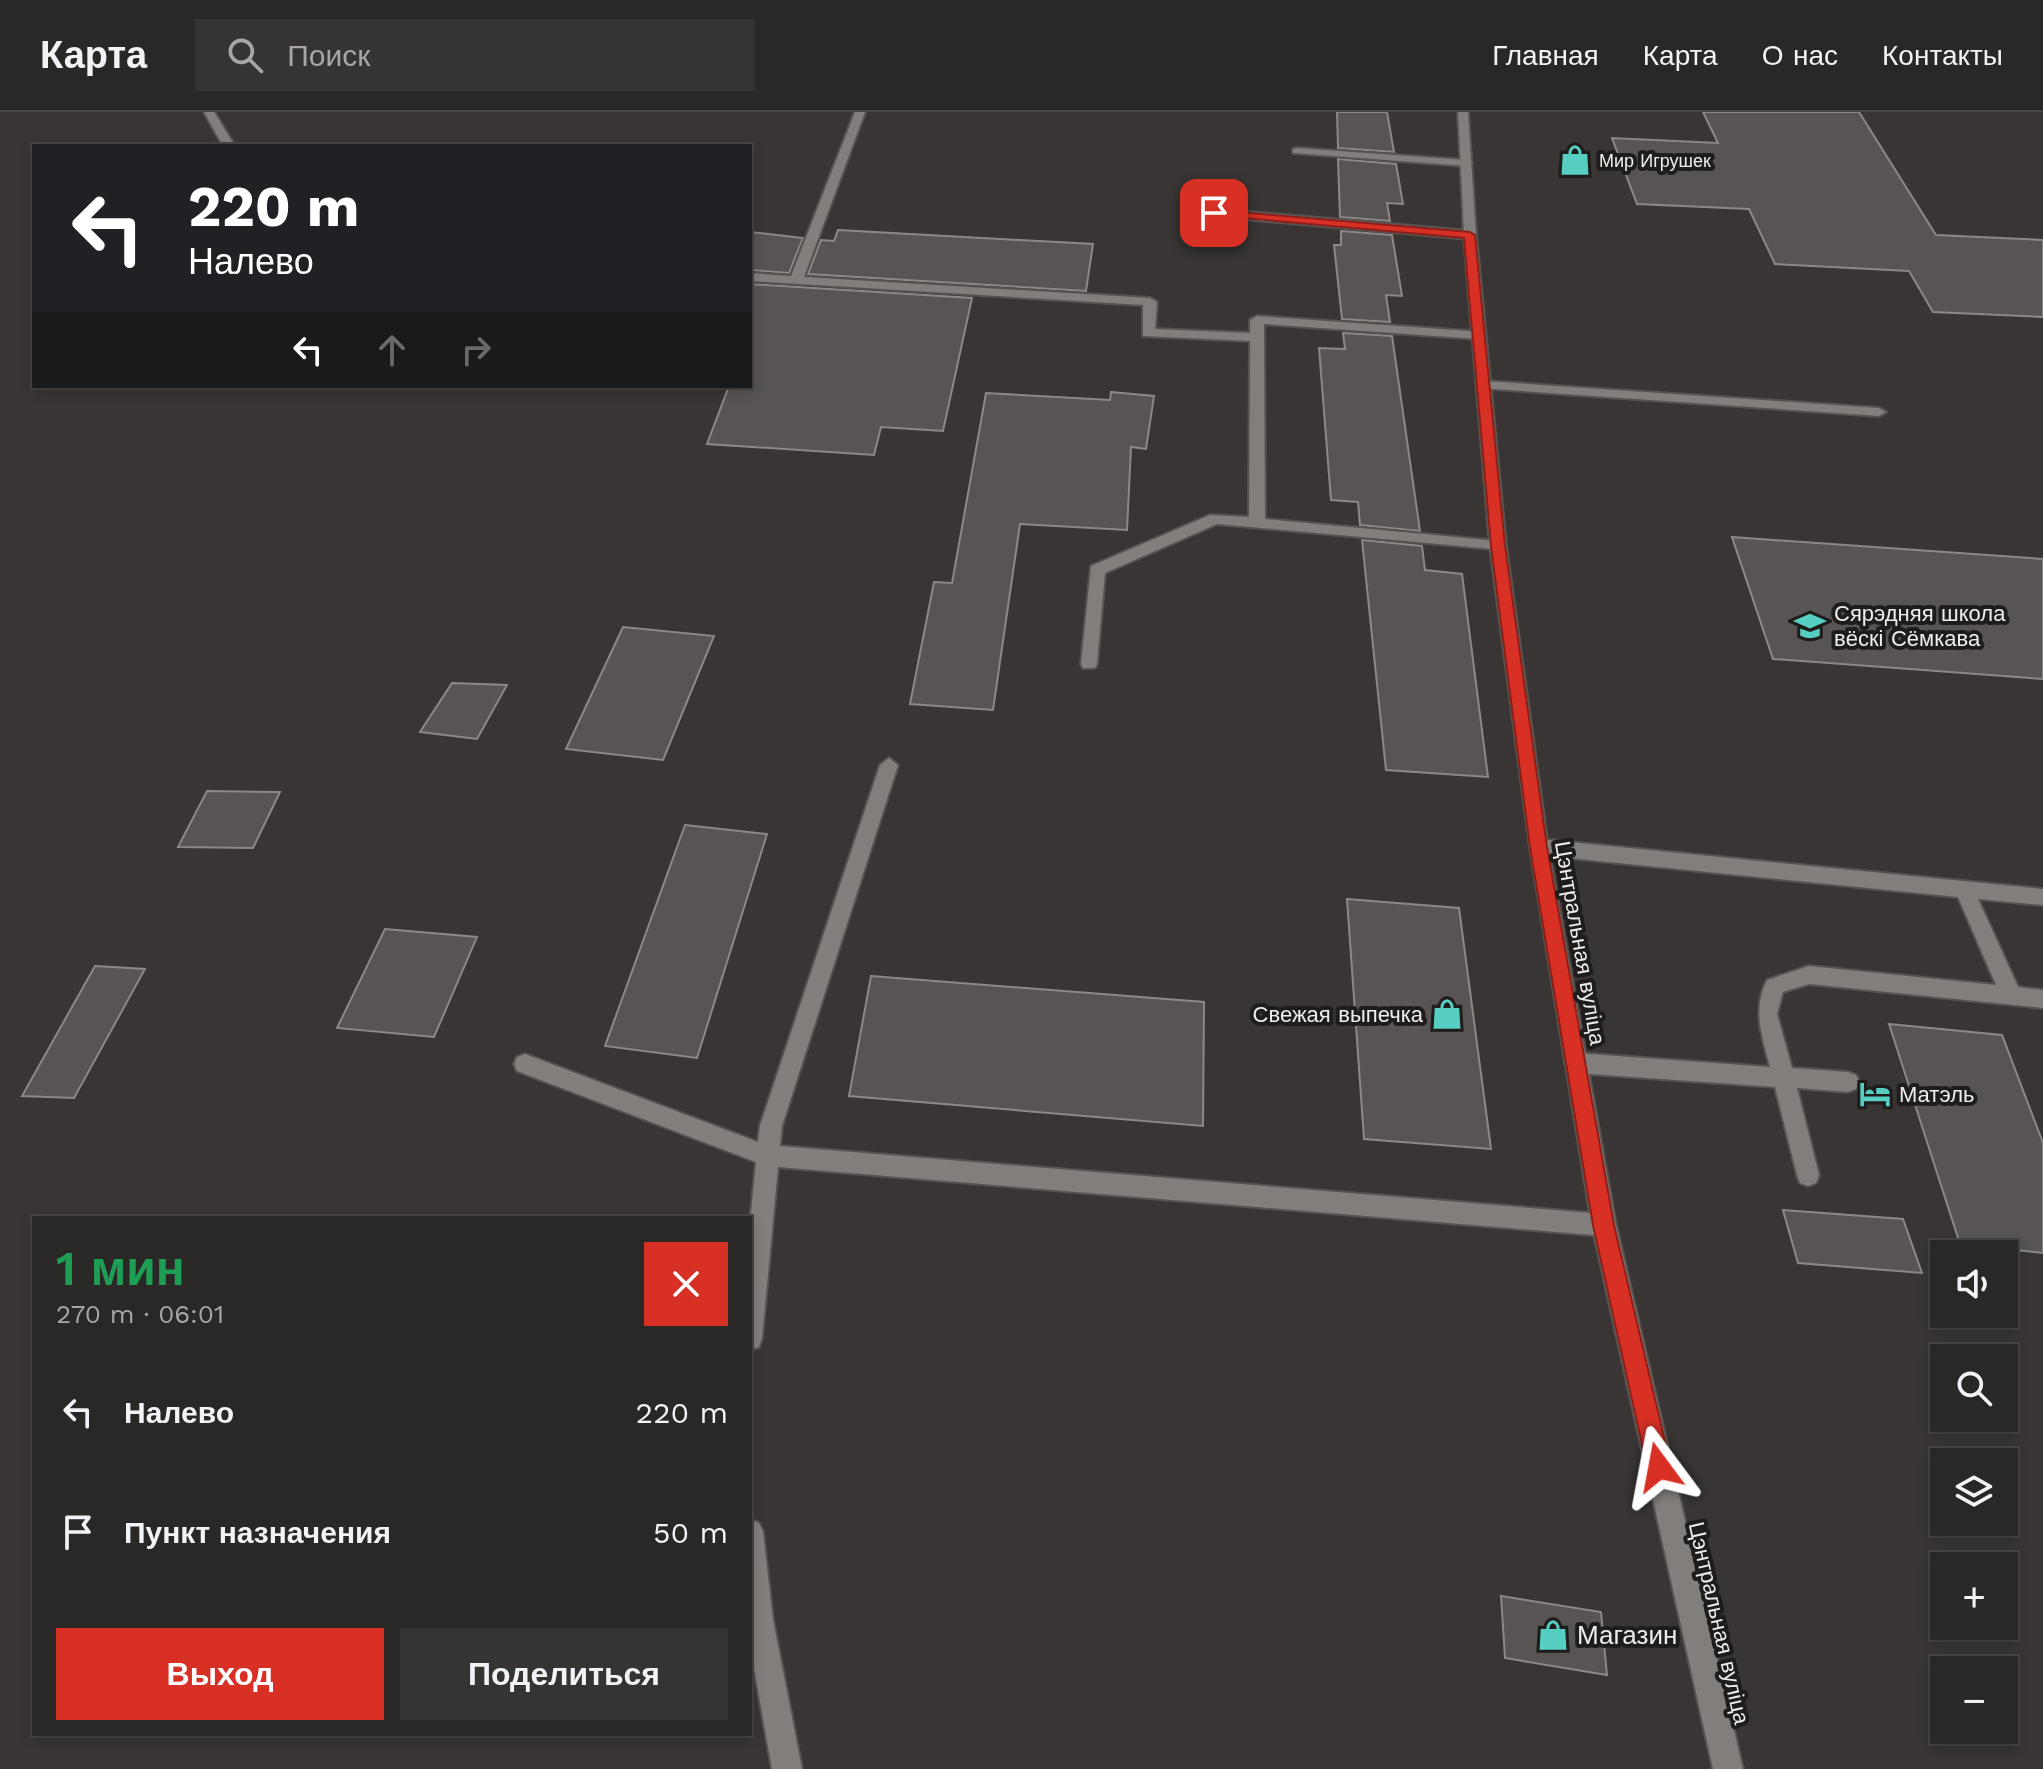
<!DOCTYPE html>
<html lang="ru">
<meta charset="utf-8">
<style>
body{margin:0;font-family:"Work Sans",sans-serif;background:#363433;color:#f1f3f6;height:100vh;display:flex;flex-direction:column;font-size:30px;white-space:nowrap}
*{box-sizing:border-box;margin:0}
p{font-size:26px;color:#a5a6a7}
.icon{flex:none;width:44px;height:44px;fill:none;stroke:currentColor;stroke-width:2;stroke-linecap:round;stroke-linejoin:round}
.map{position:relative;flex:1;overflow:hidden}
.drawer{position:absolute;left:32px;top:1104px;width:720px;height:520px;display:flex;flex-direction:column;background:#2a2827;border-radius:0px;box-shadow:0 4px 12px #0003,0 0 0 2px #464444}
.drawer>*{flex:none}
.hud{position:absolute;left:32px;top:32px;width:720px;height:244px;border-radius:0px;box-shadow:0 4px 12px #0003,0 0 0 2px #464444;background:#202124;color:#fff;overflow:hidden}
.fabs{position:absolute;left:1930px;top:1128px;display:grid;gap:16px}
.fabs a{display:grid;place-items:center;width:88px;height:88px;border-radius:0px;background:#2a2827;box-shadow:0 4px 12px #0003,0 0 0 2px #464444;font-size:40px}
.pin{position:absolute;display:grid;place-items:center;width:68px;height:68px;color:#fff;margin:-34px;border-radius:16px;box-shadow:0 4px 12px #0006}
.me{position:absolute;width:88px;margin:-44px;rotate:347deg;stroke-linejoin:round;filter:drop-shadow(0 0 6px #0008)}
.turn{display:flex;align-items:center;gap:28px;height:168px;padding:0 24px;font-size:36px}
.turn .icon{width:104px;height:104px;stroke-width:2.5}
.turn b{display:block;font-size:56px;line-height:68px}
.lanes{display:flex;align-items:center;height:76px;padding:0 24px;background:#0003;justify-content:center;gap:40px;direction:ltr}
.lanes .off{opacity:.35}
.round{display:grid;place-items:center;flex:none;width:84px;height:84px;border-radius:0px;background:#363433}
.overview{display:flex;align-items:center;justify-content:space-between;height:136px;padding:0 24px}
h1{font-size:48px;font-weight:600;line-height:60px;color:#1e9e55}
.primary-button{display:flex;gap:16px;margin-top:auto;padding:16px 24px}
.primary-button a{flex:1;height:92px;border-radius:0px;background:#d93025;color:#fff;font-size:32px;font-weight:600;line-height:92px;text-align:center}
.primary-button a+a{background:#363433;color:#f1f3f6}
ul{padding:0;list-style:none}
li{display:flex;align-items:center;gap:24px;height:120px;padding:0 24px}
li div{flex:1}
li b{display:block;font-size:30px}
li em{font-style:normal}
header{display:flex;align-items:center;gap:48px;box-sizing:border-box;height:112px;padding:0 40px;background:#2a2827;border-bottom:2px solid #464444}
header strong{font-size:38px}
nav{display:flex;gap:44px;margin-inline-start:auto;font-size:28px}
.search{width:560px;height:72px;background:#363433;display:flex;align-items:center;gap:20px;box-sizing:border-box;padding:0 28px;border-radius:0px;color:#a5a6a7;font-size:30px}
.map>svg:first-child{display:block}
.building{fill:#575453;stroke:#8c8886;stroke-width:2}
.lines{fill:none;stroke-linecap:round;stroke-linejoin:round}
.service-casing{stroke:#565252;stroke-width:4}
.tertiary-casing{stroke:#565252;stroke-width:4}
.service{fill:#827e7c;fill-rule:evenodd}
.tertiary{fill:#827e7c;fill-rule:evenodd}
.route{fill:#d93025;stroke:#8d1f18;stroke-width:2}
.labels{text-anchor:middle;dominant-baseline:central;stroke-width:8;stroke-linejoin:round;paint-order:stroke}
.far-poi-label{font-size:18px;fill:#eeecec;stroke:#1e1d1c;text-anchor:start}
.poi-label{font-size:22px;fill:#eeecec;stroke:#1e1d1c;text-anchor:start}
.street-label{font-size:22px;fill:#eeecec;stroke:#1e1d1c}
.near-poi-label{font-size:26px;fill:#eeecec;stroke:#1e1d1c;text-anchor:start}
</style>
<header>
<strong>Карта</strong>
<div class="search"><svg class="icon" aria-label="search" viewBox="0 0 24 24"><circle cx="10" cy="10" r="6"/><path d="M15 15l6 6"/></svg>Поиск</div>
<nav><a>Главная</a><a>Карта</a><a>О нас</a><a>Контакты</a></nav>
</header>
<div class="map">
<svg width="2043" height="1657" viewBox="0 0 2043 1657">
<rect width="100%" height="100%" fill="#383534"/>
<g class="building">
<path d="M 1337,0 L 1387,0 L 1394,40 L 1338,36 Z"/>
<path d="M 1703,0 L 1859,0 L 1936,123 L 2043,128 L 2043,205 L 1933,200 L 1909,159 L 1775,152 L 1749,97 L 1637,92 L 1612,26 L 1718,31 Z"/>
<path d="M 1338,47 L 1396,52 L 1403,92 L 1387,91 L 1390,109 L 1340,105 Z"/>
<path d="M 838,118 L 1093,132 L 1086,179 L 808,162 L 821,128 L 834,129 Z"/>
<path d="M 1341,119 L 1392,123 L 1402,184 L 1386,183 L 1390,210 L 1342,207 L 1334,133 L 1341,133 Z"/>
<path d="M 750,120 L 803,126 L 789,161 L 750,158 Z"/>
<path d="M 750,172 L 972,186 L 943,319 L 881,315 L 874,343 L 707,332 L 729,274 L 750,274 Z"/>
<path d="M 1343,221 L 1392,224 L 1420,419 L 1360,413 L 1358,390 L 1331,388 L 1319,236 L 1345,237 Z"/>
<path d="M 1111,280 L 1154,284 L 1146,337 L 1131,335 L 1127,418 L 1020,412 L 993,598 L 910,592 L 934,470 L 952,471 L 986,281 L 1110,288 Z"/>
<path d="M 1732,425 L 2043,447 L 2043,567 L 1773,547 Z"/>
<path d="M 1362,428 L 1422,434 L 1425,458 L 1462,462 L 1488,665 L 1386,658 Z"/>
<path d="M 623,515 L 714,524 L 663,648 L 566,637 Z"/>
<path d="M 452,571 L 507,573 L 477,627 L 420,620 Z"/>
<path d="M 207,679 L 280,680 L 253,736 L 178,735 Z"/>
<path d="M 685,713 L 767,722 L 697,946 L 605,934 Z"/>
<path d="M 1347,787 L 1459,796 L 1491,1037 L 1364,1027 Z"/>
<path d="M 385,817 L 477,825 L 434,925 L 337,916 Z"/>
<path d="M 95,854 L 145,857 L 74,986 L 22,984 Z"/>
<path d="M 871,864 L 1204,890 L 1203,1014 L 849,984 Z"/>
<path d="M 1889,912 L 2002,923 L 2043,1031 L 2043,1141 L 1960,1132 Z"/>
<path d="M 1783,1098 L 1903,1107 L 1922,1161 L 1798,1151 Z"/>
<path d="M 1501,1484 L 1601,1500 L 1607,1563 L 1505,1546 Z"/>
</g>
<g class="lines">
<defs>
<g id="service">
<path d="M 204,0 L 214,0 L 235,34 L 223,34 Z"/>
<path d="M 855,0 L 865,0 L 804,165 L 1150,186 L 1157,190 L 1155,217 L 1250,221 L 1250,208 L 1257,204 L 1484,220 L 1484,226 L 1479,227 L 1264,212 L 1265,407 L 1498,429 L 1506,434 L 1504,438 L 1217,412 L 1105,461 L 1097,552 L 1095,556 L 1083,556 L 1081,552 L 1091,454 L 1210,403 L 1249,405 L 1250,229 L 1143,224 L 1143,193 L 750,169 L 750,161 L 791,164 Z"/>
<path d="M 1297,36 L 1466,48 L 1472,51 L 1466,54 L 1293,41 L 1293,37 Z"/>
<path d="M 1214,97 L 1470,119 L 1476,123 L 1470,127 L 1210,104 L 1210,98 Z"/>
<path d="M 1484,269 L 1879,296 L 1886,300 L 1879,304 L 1479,276 L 1477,273 Z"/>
<path d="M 889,646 L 898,653 L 782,1014 L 780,1034 L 1604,1102 L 1612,1105 L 1616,1113 L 1612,1121 L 1604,1124 L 778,1055 L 762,1226 L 759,1235 L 750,1238 L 750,1110 L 756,1050 L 517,959 L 514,952 L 517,945 L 525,942 L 758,1030 L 760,1014 L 880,653 Z"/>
<path d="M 1539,727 L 2043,777 L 2043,793 L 1978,787 L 2018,875 L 2043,878 L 2043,896 L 1809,872 L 1783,880 L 1777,902 L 1792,956 L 1848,960 L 1856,963 L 1859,970 L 1856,977 L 1848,980 L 1797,976 L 1819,1063 L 1816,1071 L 1808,1074 L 1800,1071 L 1797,1063 L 1775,975 L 1576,961 L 1568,958 L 1565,951 L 1568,944 L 1576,941 L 1770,955 C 1762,924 1752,898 1767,868 L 1809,854 L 1996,873 L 1958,785 L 1539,743 L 1532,740 L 1530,735 L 1532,730 Z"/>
<path d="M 750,1407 L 759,1411 L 763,1420 L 773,1508 L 802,1657 L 772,1657 L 750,1534 Z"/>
</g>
<path id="tertiary" d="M 1458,0 L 1468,0 L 1476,123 L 1506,434 L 1548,735 L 1616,1113 L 1743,1657 L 1713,1657 L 1592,1113 L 1530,735 L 1490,434 L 1464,123 Z"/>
</defs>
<use href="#service" class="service-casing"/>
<use href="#tertiary" class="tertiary-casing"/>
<use href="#service" class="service"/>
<use href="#tertiary" class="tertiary"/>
</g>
<path class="route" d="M 1214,98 L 1470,120 L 1475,123 L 1505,434 L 1547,735 L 1614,1113 L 1671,1355 L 1667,1363 L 1659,1367 L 1651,1363 L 1647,1355 L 1593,1113 L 1530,735 L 1491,434 L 1464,126 L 1210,103 L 1210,99 Z"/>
<defs>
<symbol id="shop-bare" viewBox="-9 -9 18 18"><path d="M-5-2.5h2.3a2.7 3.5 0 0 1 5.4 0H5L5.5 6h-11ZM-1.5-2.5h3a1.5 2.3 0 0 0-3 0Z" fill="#57cec2" stroke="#1e1d1c" stroke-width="2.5" paint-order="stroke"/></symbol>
<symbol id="school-bare" viewBox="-9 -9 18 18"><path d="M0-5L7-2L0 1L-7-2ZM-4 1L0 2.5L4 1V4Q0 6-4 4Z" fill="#57cec2" stroke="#1e1d1c" stroke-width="2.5" paint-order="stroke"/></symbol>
<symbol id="hotel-bare" viewBox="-9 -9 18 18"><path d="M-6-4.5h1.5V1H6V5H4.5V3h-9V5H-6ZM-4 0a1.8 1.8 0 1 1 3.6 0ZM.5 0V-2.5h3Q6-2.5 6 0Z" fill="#57cec2" stroke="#1e1d1c" stroke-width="2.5" paint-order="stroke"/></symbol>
</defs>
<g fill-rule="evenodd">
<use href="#shop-bare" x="1553" y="26" width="44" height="44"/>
<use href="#school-bare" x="1788" y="492" width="44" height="44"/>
<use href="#shop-bare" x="1425" y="880" width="44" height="44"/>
<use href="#hotel-bare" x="1853" y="960" width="44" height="44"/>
<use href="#shop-bare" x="1531" y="1501" width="44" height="44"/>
</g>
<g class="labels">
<g class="far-poi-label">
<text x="1599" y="48">Мир Игрушек</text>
</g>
<g class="poi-label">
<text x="1834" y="501">Сярэдняя школа<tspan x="1834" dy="25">вёскі Сёмкава</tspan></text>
<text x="1423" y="902" text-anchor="end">Свежая выпечка</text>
<text x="1899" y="982">Матэль</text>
</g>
<g class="street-label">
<text transform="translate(1580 831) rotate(80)">Цэнтральная вуліца</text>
<text transform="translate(1719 1511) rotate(77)">Цэнтральная вуліца</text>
</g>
<g class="near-poi-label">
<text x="1577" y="1523">Магазин</text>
</g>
</g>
</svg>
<div class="fabs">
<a><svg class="icon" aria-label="sound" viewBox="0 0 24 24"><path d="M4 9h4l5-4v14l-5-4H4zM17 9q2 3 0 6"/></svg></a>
<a><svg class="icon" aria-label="search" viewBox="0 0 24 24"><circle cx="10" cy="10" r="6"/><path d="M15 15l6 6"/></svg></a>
<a><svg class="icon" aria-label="layers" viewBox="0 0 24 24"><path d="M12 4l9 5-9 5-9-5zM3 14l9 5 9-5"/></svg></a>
<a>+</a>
<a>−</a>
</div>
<div class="pin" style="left:1214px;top:101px;background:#d93025"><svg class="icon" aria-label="arrive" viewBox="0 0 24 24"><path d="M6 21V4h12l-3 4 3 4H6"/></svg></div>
<svg class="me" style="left:1659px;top:1355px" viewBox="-20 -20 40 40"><path d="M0-17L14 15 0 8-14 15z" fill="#d93025" stroke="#fff" stroke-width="4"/></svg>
<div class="hud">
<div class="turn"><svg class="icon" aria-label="left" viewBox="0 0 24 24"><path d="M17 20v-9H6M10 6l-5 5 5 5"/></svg><div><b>220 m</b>Налево</div></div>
<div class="lanes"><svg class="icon" aria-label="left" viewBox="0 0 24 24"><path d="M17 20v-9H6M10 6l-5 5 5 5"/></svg><svg class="icon off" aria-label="ahead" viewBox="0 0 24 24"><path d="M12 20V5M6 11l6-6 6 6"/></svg><svg class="icon off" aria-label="right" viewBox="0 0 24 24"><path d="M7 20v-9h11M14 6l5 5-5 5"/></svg></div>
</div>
<section class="drawer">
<div class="overview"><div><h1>1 мин</h1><p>270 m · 06:01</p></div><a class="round" style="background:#d93025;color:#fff"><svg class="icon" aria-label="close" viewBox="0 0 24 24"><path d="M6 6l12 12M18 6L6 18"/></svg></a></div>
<ul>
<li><svg class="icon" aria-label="left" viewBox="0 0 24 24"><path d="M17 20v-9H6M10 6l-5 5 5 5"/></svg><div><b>Налево</b></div><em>220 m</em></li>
<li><svg class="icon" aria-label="arrive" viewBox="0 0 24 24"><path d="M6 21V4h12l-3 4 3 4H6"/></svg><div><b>Пункт назначения</b></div><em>50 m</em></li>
</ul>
<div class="primary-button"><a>Выход</a><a>Поделиться</a></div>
</section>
</div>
